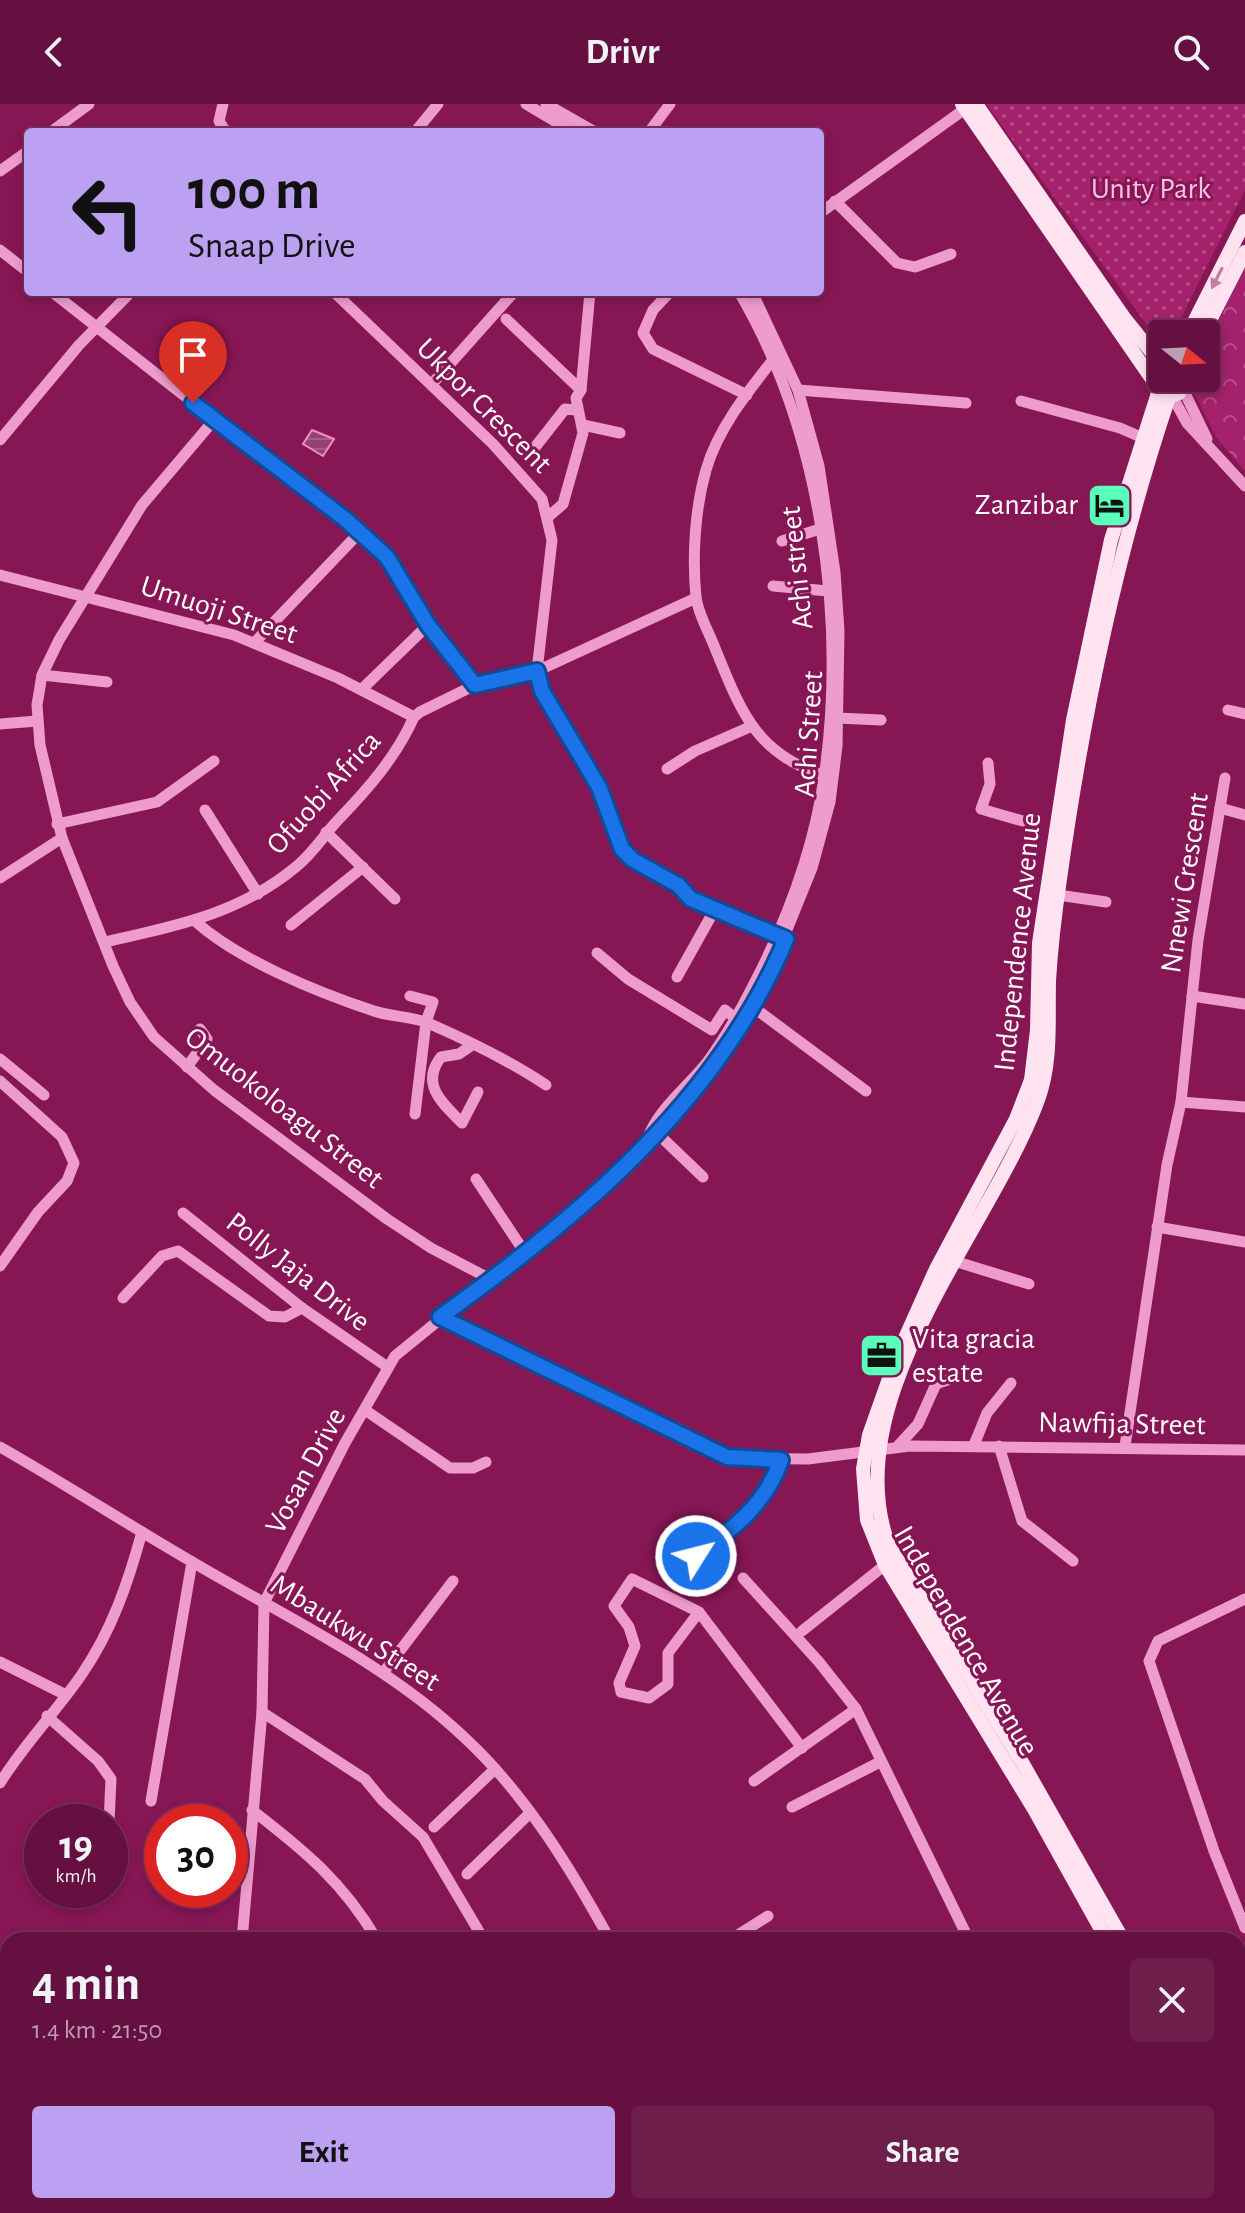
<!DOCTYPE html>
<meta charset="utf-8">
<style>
body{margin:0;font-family:"Alegreya Sans",sans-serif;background:#6d1e4b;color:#f1f3f6;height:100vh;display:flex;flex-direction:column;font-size:30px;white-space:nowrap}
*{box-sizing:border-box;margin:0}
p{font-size:26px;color:#bc9db1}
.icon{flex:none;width:44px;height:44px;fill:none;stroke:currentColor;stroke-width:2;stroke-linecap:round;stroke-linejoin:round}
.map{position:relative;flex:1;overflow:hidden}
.side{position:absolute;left:0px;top:1828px;width:1246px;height:282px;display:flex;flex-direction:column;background:#651040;border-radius:24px 24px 0 0;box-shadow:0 4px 12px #0003,0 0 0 2px #793059}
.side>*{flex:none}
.guide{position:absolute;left:24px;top:24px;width:800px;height:168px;border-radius:8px;box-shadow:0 4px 12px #0003,0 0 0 2px #793059;background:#bca0f2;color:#111;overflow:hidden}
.needle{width:52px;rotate:108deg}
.fabs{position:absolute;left:1148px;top:216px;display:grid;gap:16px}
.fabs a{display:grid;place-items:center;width:72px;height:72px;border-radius:8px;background:#651040;box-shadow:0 4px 12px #0003,0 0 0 2px #793059;font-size:40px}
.speed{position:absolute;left:24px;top:1700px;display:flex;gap:16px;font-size:40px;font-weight:700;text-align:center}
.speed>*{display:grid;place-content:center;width:104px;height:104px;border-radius:50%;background:#651040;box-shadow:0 4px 12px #0003,0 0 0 2px #793059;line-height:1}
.speed small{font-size:20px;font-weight:400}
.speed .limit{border:12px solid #d22;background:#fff;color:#111}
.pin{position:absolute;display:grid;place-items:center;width:68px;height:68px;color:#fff;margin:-82px -34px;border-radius:50% 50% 50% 0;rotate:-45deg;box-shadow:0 0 8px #0007}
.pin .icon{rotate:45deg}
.me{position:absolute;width:88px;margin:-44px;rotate:54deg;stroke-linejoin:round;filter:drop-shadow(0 0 6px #0008)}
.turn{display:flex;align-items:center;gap:28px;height:168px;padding:0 32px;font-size:36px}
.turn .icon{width:104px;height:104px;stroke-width:2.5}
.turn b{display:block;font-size:56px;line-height:68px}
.round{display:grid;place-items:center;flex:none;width:84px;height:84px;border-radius:8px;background:#6d1e4b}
.head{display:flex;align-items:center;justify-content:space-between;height:136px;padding:0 32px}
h1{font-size:48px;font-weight:700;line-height:60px}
.action{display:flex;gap:16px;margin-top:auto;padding:16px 32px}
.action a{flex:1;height:92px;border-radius:8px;background:#bca0f2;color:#111;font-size:32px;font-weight:700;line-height:92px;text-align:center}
.action a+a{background:#6d1e4b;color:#f1f3f6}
header{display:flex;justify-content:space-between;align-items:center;height:104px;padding:0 32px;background:#651040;font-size:36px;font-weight:700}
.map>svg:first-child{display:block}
.forest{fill:url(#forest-crowns)}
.park{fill:url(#park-dots)}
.water{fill:url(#water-rules);stroke:#f18ec8;stroke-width:2}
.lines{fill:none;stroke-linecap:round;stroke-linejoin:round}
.minor{stroke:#ee9ccb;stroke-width:11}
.major{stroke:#ffe3f1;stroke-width:14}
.oneway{fill:#c37ca3}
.route-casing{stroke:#114b97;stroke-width:20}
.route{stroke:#1a73e8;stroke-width:14}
.labels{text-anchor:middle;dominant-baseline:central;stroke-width:6;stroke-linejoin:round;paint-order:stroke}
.park-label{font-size:30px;fill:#fac2e2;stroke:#871655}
.street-label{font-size:30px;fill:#fff;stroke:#871655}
.poi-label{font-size:30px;fill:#fff;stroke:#871655;text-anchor:end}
</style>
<header><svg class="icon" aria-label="back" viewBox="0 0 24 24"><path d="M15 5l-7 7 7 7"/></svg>Drivr<svg class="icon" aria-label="search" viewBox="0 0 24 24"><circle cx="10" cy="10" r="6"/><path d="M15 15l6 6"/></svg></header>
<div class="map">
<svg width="1245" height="2109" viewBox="0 0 1245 2109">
<defs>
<pattern id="forest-crowns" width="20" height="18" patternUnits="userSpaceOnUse" patternTransform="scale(2)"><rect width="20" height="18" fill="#a3226b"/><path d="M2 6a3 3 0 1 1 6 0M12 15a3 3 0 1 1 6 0" fill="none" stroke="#b54e89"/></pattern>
<pattern id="park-dots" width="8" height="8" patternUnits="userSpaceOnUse" patternTransform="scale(2)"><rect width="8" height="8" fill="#a3226b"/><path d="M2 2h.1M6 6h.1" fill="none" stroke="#b54e89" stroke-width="1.8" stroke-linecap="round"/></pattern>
<pattern id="water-rules" width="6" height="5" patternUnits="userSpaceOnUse" patternTransform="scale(2)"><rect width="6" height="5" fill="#954271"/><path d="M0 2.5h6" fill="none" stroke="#a55e86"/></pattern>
</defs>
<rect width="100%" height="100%" fill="#871655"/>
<path class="forest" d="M 1245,162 L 1245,367 L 1216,333 L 1190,281 L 1193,274 L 1206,274 L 1206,244 Z"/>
<path class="park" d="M 986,0 L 1245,0 L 1245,86 L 1175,226 L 1155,232 Z"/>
<path class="water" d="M 312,326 L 334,335 L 323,352 L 303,340 Z"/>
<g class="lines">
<g class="minor">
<path d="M 223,0 L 219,17 L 226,28"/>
<path d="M 526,0 L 573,28"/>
<path d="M 546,0 L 595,28"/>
<path d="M 51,28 L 89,0"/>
<path d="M 415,28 L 438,0"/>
<path d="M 649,28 L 670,0"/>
<path d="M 0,67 L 28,47"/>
<path d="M 835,97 L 897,159 L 915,163 L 951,150"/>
<path d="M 820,109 L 969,2"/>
<path d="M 0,146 L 28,168"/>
<path d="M 52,188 L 377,443 L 397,465 L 428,521 L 475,581"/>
<path d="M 334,188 L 493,340 L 542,395 L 552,436 L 537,567 L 542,587 L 593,672 L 622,745 L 633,756 L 678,781 L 691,795 L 781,832"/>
<path d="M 670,188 L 653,206 L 643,229 L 653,245 L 747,291"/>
<path d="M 506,215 L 581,286"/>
<path d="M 776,252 C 749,286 718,324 706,366 C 695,405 692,452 696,493 C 698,510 709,528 715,544 C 741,608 757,653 830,673"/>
<path d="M 432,280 L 514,188"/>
<path d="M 1182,283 L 1207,335"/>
<path d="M 798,286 L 966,299"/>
<path d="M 1172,292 L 1187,319 L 1245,382"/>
<path d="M 1021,297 L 1120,324 L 1150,337"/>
<path d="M 583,321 L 620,329"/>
<path d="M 0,336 L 79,241 L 131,188"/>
<path d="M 536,342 L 565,305 L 576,306"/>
<path d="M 549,412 L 563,400 L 583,329 L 576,294 L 581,286 L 590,188"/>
<path d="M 782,437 L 820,425"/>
<path d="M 0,471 L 234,531 L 338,574 L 414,613"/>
<path d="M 773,482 L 828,487"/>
<path d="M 255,538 L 360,428"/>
<path d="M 42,571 L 107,578"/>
<path d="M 362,585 L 428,521"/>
<path d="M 1228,606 L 1245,610"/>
<path d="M 837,614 L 881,616"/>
<path d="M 0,620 L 37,617"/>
<path d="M 988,659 L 990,680 L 981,705 L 1033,720"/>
<path d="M 667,665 L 695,647 L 752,622"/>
<path d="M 1220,704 L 1245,711"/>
<path d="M 205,706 L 258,790"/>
<path d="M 57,720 L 157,698 L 214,657"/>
<path d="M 326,728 L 395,795"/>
<path d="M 62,734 L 113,862 L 130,898 L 154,933 L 214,986 L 387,1115 L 431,1144 L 492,1176"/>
<path d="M 0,774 L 62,734 L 40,641 L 37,601 L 42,571 L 59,536 L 142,401 L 214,316"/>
<path d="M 1058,791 L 1106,798"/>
<path d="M 195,817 C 238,856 319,889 374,907 C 391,913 411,912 428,919 C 469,937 509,956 546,981"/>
<path d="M 291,821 L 363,763"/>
<path d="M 105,838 C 175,822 240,810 297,762 C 313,749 324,731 338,716 C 368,685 396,653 414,613 L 420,608 L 475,581 L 537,567 L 696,494"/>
<path d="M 597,849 L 628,875 L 712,926 L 725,906 L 735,914"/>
<path d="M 677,873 L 715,805"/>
<path d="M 410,892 L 433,898 L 426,918 L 415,1010"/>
<path d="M 1192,892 L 1245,900"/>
<path d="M 753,903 L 866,987"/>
<path d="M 472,941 L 459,950 L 441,953 C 420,980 442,999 462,1019 L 478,988"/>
<path d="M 0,955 L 44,991"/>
<path d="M 187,963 L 207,935 L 200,925"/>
<path d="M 0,977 L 62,1033 L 74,1059 L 67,1077 L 38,1108 L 0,1162"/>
<path d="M 1181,998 L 1198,836 L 1225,674"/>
<path d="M 657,1029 L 703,1073"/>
<path d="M 647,1037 C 655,1007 689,982 708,957 C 727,931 743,902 757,874 C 789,811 814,743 824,674 C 847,514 821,327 739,188"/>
<path d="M 476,1075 L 525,1149"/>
<path d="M 183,1109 L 302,1204 L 386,1262"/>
<path d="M 1157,1123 L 1245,1138"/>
<path d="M 954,1157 L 1029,1180"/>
<path d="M 123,1194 L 162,1152 L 178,1147 L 269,1212 L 285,1213 L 302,1204"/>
<path d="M 440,1213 L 732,1354 L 808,1355 L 910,1342 L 1245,1346"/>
<path d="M 365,1306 L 450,1364 L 473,1364 L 486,1358"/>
<path d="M 974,1341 L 987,1309 L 1011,1279"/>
<path d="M 999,1342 L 1022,1417 L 1073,1457"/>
<path d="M 1125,1342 L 1167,1061 L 1181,998 L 1245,1003"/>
<path d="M 0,1343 C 72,1384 141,1429 213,1470 C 300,1520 393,1565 466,1635 C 526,1691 571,1765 610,1836"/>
<path d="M 897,1343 L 918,1320 L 936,1280 L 956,1273"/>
<path d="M 696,1452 C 732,1426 767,1400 781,1356"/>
<path d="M 743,1474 L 819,1558 L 856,1605 L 969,1836"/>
<path d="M 1245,1495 L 1158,1537 L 1149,1557 L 1214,1747 L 1245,1824"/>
<path d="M 699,1508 L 668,1549 L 668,1580 L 649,1594 L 621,1588 L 619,1579 L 635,1542 L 629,1523 L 614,1502 L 632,1475 L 699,1508 L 802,1644"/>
<path d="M 802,1527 L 885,1461"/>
<path d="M 0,1558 L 66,1591"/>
<path d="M 383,1569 L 453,1477"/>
<path d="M 262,1608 L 365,1675 L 383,1697 L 423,1733 L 484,1836"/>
<path d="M 47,1612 L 98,1657 L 111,1675 L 109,1718"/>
<path d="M 754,1677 L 856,1605"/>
<path d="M 0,1679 C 25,1639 56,1608 82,1570 C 112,1526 128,1479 142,1428"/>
<path d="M 151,1697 L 192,1458"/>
<path d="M 792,1703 L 880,1658"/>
<path d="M 252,1706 C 305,1747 343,1778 377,1836"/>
<path d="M 434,1723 L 495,1665"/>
<path d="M 467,1770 L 530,1709"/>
<path d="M 99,1788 L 100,1786"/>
<path d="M 242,1836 L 262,1608 L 264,1499 L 345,1339 L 395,1252 L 579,1102 L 657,1029 L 709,970 L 765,880 L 812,764 L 830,698 L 837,642 L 839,527 L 835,468 L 819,362 L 798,286 L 752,188"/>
<path d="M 730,1836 L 768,1812"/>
<path d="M 0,1871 L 0,1870"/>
<path d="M 0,2013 L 8,1985"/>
<path d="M 600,2102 L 619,2109"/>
<path d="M 654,2102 L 669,2109"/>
<path d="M 695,2102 L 696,2109"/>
<path d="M 877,2102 L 877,2109"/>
<path d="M 1100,2102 L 1103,2109"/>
<path d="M 40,2109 L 42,2102"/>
<path d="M 211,2109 L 211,2102"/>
<path d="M 974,2109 L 988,2102"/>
</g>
<g class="major">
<path d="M 962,0 L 1161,288 L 1169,293 L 1179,289 L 1180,274"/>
<path d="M 976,0 L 1125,215 L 1162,261"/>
<path d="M 1188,230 L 1245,117"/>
<path d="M 1203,230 L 1245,148"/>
<path d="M 1107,1836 L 1034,1705 L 885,1461 L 867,1416 L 863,1365 L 869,1331 L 897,1252 L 936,1165 L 1016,1015 L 1031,976 L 1037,926 L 1039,839 L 1073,616 L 1111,436 L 1159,286"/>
<path d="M 1123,1836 L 1023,1660 L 889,1442 C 834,1295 989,1128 1038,996 C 1052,958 1048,917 1049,877 C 1051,843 1055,809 1060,775 C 1083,610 1116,450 1169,293"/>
<path d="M 1238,2071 L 1245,2088"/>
<path d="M 1237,2102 L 1240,2109"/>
</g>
</g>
<defs><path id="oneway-solid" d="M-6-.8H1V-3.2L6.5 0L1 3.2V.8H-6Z" transform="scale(2)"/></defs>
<use class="oneway" href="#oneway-solid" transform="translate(1217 174) rotate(117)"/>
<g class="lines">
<defs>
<path id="route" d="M 193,299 L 345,415 L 387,453 L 428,521 L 475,581 L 537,567 L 542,587 L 599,683 L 622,745 L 633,756 L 678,781 L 691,795 L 786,835 C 719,996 578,1114 440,1213 L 727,1353 L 781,1356 C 766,1400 732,1426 696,1452"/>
</defs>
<use href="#route" class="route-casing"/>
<use href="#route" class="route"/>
</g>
<defs>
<symbol id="hotel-square" viewBox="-11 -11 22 22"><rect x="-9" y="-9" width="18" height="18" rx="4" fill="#59ffbb" stroke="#871655"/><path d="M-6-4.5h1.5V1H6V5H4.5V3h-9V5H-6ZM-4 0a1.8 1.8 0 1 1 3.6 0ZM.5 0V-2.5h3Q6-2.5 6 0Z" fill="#111"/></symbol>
<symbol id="office-square" viewBox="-11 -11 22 22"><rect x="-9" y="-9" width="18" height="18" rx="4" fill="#59ffbb" stroke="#871655"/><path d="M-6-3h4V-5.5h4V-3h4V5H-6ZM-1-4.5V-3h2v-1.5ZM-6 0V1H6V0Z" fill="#111"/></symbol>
</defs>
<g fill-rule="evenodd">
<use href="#hotel-square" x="1084" y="376" width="51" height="51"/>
<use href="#office-square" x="856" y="1226" width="51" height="51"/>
</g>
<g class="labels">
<g class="park-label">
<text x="1151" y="85">Unity Park</text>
</g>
<g class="street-label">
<text transform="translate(484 302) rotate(45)">Ukpor Crescent</text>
<text transform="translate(797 464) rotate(-96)">Achi street</text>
<text transform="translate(219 506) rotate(18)">Umuoji Street</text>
<text transform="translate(809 630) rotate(-86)">Achi Street</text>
<text transform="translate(324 689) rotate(-48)">Ofuobi Africa</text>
<text transform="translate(1185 779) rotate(-81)">Nnewi Crescent</text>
<text transform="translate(1018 838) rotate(-84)">Independence Avenue</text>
<text transform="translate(284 1004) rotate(38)">Omuokoloagu Street</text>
<text transform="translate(298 1168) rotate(38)">Polly Jaja Drive</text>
<text transform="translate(1122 1320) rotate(1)">Nawfija Street</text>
<text transform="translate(306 1367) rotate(-62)">Vosan Drive</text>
<text transform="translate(355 1529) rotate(32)">Mbaukwu Street</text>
<text transform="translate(966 1537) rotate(60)">Independence Avenue</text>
</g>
<g class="poi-label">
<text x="1078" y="401">Zanzibar</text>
<text x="912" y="1235" text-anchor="start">Vita gracia<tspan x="912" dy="34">estate</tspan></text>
</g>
</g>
</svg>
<div class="fabs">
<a><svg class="needle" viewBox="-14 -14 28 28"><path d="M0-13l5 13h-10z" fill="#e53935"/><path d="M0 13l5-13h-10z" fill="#bc9db1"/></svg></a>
</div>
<div class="speed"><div>19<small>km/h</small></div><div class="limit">30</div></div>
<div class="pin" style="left:193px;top:299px;background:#d93025"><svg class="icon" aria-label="arrive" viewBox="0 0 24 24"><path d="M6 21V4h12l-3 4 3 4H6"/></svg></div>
<svg class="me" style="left:696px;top:1452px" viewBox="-20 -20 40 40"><circle r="17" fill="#1a73e8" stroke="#fff" stroke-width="3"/><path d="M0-11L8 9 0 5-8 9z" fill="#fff"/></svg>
<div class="guide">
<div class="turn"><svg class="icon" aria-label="left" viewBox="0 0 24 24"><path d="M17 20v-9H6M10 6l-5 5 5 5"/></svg><div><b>100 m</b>Snaap Drive</div></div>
</div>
<section class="side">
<div class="head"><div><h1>4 min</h1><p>1.4 km · 21:50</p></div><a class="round"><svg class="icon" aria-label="close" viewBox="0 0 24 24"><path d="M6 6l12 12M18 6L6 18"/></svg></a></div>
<div class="action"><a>Exit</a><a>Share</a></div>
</section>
</div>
